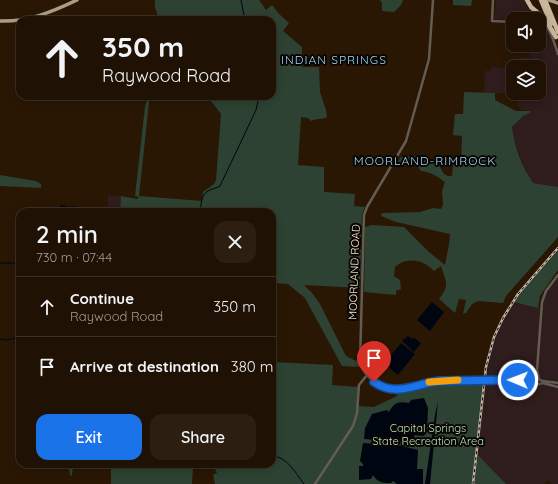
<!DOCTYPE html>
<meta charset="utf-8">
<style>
body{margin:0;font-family:Quicksand,sans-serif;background:#2c1f12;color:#f1f3f6;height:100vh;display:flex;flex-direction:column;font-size:15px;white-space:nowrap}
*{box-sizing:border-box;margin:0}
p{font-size:13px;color:#a19d9a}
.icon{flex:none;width:22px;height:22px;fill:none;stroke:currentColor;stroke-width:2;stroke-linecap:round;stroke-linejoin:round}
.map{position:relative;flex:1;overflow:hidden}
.sheet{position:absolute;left:16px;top:208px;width:260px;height:260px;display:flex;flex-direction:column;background:#1f1103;border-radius:12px;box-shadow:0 2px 10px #0003,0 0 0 1px #3c3125}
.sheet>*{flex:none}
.guide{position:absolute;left:16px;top:16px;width:260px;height:84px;border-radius:12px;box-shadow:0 2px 10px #0003,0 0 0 1px #3c3125;background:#1f1103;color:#f1f3f6;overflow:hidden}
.fabs{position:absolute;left:506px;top:12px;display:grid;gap:8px}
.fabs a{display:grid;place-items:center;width:40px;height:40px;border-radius:8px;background:#1f1103;box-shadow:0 2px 10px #0003,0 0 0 1px #3c3125;font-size:20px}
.pin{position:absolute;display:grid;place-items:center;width:34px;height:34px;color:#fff;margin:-41px -17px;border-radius:50% 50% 50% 0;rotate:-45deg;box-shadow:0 0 4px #0007}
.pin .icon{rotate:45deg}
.me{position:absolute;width:44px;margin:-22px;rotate:271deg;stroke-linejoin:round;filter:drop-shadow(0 0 3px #0008)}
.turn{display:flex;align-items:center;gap:14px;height:84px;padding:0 20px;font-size:18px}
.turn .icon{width:52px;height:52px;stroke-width:2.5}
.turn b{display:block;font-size:28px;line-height:34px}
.round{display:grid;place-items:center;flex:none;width:42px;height:42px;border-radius:12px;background:#2c1f12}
.head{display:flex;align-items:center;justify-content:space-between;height:68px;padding:0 20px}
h1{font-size:24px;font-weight:600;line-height:30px}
.cta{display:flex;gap:8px;margin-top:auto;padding:8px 20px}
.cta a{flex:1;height:46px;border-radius:12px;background:#1a73e8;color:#fff;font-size:16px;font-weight:600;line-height:46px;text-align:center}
.cta a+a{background:#2c1f12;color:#f1f3f6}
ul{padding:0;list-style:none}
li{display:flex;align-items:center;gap:12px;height:60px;padding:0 20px;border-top:1px solid #3c3125}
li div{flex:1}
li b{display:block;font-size:15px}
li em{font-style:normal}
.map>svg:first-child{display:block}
.commercial{fill:#2f1c1c}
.industrial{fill:#2f1c1d}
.green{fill:#2d4232}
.water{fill:#000512}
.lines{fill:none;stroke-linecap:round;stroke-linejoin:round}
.stream{stroke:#000512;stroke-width:1}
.minor{stroke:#635c51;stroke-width:2.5}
.major{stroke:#ab9d86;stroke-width:3.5}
.highway{stroke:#c8b79c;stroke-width:4.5}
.rail-casing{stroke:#bfb1a3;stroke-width:2.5}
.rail{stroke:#0b0501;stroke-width:1;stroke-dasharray:3;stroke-linecap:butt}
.route-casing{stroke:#114b97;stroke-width:10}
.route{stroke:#1a73e8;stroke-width:7}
.slow{stroke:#f59e0b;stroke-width:7}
.labels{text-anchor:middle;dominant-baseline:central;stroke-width:4;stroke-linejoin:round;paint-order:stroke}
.street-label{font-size:11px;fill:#f8ebdf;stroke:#0b0501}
.park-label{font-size:11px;fill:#b2e2bd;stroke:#0b0501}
.neighbourhood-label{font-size:12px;letter-spacing:1px;fill:#9ad8fb;stroke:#0b0501}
</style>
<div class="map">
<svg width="558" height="484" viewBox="0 0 558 484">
<rect width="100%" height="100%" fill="#291704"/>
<g class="commercial">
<path d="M 496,0 L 524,0 L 528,8 L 538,16 L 538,17 L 524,17 L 519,19 L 513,19 L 513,20 L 494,19 Z"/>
<path d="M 544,22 L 547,26 L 558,54 L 558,187 L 533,183 L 527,175 L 517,148 L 513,138 L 512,127 L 523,116 L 530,113 L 530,111 L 532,110 L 532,93 L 539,93 L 539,67 L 534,67 L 534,59 L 540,59 Z"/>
<path d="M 510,66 L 519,66 L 513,67 L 513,93 L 484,93 L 485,71 L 490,71 L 491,67 L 510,68 Z"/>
<path d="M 108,195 L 121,196 L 120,212 L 107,212 Z"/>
</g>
<g class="industrial">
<path d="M 539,20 L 544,22 L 540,59 L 534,59 L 534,67 L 519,67 L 519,58 L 530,58 L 530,46 L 521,45 L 539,45 Z"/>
<path d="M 517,93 L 532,93 L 532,111 L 522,110 L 518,107 Z"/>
<path d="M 558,275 L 558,484 L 550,484 L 551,482 L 547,481 L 545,484 L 506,484 L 478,455 L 484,394 L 489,360 L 498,331 L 514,302 L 541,308 L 545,293 Z"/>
</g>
<g class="green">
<path d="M 155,0 L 259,0 L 266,10 L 272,5 L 278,13 L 289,23 L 283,31 L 302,47 L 302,67 L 319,67 L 320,92 L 326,110 L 327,117 C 322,120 316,118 311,121 L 308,118 L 301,117 L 298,165 L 324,167 L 324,192 L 355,194 L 354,206 L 365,207 L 362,215 L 361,240 L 351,240 L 351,248 L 361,249 L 360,288 L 304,285 L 312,293 L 320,304 L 346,356 L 356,361 L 358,359 L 359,367 L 342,366 L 305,298 L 288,284 L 272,283 L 272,212 L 120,212 L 121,196 L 137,199 L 139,197 L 135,196 L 145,107 L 148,96 L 152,96 L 149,102 L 139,196 L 202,201 L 203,192 L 214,184 L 216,180 L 221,114 L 207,96 L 272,96 L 272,20 L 159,20 L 155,7 Z"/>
<path d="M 380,0 L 403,0 L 401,5 L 394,12 L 382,11 L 382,3 Z"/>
<path d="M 453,0 L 472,0 L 471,6 L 453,5 Z"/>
<path d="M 464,92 L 495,93 L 495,100 L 516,111 L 530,111 L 530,113 L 523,116 L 512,127 C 514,146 522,167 533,183 L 558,187 L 558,237 L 506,296 L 503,303 L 478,301 L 472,304 L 466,313 L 463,314 L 466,300 L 459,299 L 455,313 L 439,299 C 450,285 446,282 441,266 L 434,271 C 424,260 407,256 395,267 L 394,276 L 400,280 L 401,289 L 396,291 L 396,295 L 364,292 L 365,227 L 372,225 L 404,227 L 429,252 L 445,265 L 449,244 L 450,234 L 396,222 L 381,216 L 382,213 L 420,212 L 433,208 L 441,209 L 443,205 L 442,191 L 445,182 C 438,177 431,172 421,171 L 417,166 L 417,162 L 405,161 L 402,163 L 398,162 L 401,157 L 414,156 L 438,164 L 444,174 L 448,176 L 452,176 L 453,164 L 461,164 L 462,136 L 453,135 L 455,114 L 463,114 Z"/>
<path d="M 0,175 L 36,181 L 41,184 L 41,188 L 0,186 Z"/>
<path d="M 558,251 L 558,270 L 540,296 L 538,308 L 514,302 L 520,293 Z"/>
<path d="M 272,362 L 333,365 L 332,385 L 358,387 L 357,406 L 374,407 L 397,396 L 396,391 L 407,390 L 427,383 L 484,381 L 472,484 L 215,484 L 213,475 L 217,473 L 215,469 L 193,467 L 192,484 L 111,484 L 111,464 L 272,464 Z"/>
<path d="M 478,455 L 506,484 L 474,484 Z"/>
<path d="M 46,464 L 73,464 L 72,476 L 70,475 L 69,468 L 55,467 L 52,464 Z"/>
</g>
<g class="water">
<path d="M 61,205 L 69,207 L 75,206 L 77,209 L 75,212 L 61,211 L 58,209 Z"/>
<path d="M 432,302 L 444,312 L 430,331 L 417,320 Z"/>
<path d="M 408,336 L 412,339 L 414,338 L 421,343 L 414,352 L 402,341 Z"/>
<path d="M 401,343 L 415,354 L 398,375 L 388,367 L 391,364 L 387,360 Z"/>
<path d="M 424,398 L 428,408 L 427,431 L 426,434 L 423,436 L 414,435 L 415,439 L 414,444 L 412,446 L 403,442 L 364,439 L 365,428 L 372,414 L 387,410 L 389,412 C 394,403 398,401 409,403 L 411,400 Z"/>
<path d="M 438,402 L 430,484 L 425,484 L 435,415 Z"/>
<path d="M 363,443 L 402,446 L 418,450 L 417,469 L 423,469 L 423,484 L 397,484 L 393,481 L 391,483 C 382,483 377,482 373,475 L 371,479 L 359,480 L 359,466 L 363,466 L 363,464 L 360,461 Z"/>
</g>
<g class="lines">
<g class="stream">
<path d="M 241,0 L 245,20"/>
<path d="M 200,212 C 201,206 201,194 208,191 C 212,188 216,189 220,186 L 256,110 L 259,96"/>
<path d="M 0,263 L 20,263"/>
<path d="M 0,339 L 6,340 L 20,337"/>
<path d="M 272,455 C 289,459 294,471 304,484"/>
</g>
<g class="minor">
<path d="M 433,0 L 429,59 L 406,141 L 367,207 L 364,215 L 360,362 C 363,375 377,387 390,389 C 405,393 422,383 437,381 C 461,378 484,380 508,381 C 513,381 536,377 538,378 C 540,379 541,381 543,381 C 548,382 553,382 558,383"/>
<path d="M 493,0 L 492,21 L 513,22"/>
<path d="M 523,19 L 537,19"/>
<path d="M 539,20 C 550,26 554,42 558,54"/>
<path d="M 539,379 L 537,370 L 542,302 L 546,291 L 558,275"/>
<path d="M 522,382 L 530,382 L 536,385 L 543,383 L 558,387"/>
<path d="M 315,484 L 353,426 L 357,413 L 359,385 L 367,375"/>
</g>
<g class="major">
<path d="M 549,0 L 558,3"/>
<path d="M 0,21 C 28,22 52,12 77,0"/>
</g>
<g class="highway">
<path d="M 527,0 L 531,7 L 545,19 L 556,37"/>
<path d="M 541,0 L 551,24"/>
<path d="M 545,0 L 558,32"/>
</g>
<defs>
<path id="rail" d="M 473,484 L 486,367 L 494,337 L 503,318 L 518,294 L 558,248"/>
</defs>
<use href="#rail" class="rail-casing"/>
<use href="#rail" class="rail"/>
</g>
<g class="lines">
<defs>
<path id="route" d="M 374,382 C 397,398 416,383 440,381 L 518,380"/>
</defs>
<use href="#route" class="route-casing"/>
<use href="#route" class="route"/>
<path class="slow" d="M 429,382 L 458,380"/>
</g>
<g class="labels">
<g class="street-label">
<text transform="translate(354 272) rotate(-88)">MOORLAND ROAD</text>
</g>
<g class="park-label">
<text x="428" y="428">Capital Springs<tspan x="428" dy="13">State Recreation Area</tspan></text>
</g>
<g class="neighbourhood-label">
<text x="334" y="59">INDIAN SPRINGS</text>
<text x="425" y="160">MOORLAND-RIMROCK</text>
</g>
</g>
</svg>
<div class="fabs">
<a><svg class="icon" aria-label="sound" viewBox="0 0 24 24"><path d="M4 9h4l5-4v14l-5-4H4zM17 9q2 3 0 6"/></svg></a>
<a><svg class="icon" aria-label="layers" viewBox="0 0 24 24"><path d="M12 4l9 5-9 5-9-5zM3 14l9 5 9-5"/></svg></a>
</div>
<div class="pin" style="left:374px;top:382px;background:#d93025"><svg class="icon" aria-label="arrive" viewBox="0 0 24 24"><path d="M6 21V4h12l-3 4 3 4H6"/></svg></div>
<svg class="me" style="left:518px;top:380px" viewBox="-20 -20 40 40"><circle r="17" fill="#1a73e8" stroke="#fff" stroke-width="3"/><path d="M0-11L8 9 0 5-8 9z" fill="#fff"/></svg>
<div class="guide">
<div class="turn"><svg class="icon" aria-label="ahead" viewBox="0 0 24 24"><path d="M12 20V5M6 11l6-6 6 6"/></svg><div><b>350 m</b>Raywood Road</div></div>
</div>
<section class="sheet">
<div class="head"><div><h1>2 min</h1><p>730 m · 07:44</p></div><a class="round"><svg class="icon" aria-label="close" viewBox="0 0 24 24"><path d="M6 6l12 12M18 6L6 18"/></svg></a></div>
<ul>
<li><svg class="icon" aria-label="ahead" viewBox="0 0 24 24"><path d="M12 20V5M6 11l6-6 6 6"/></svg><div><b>Continue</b><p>Raywood Road</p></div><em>350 m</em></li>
<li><svg class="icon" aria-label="arrive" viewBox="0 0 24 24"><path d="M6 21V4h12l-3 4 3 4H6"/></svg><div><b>Arrive at destination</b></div><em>380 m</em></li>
</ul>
<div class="cta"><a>Exit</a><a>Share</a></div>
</section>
</div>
